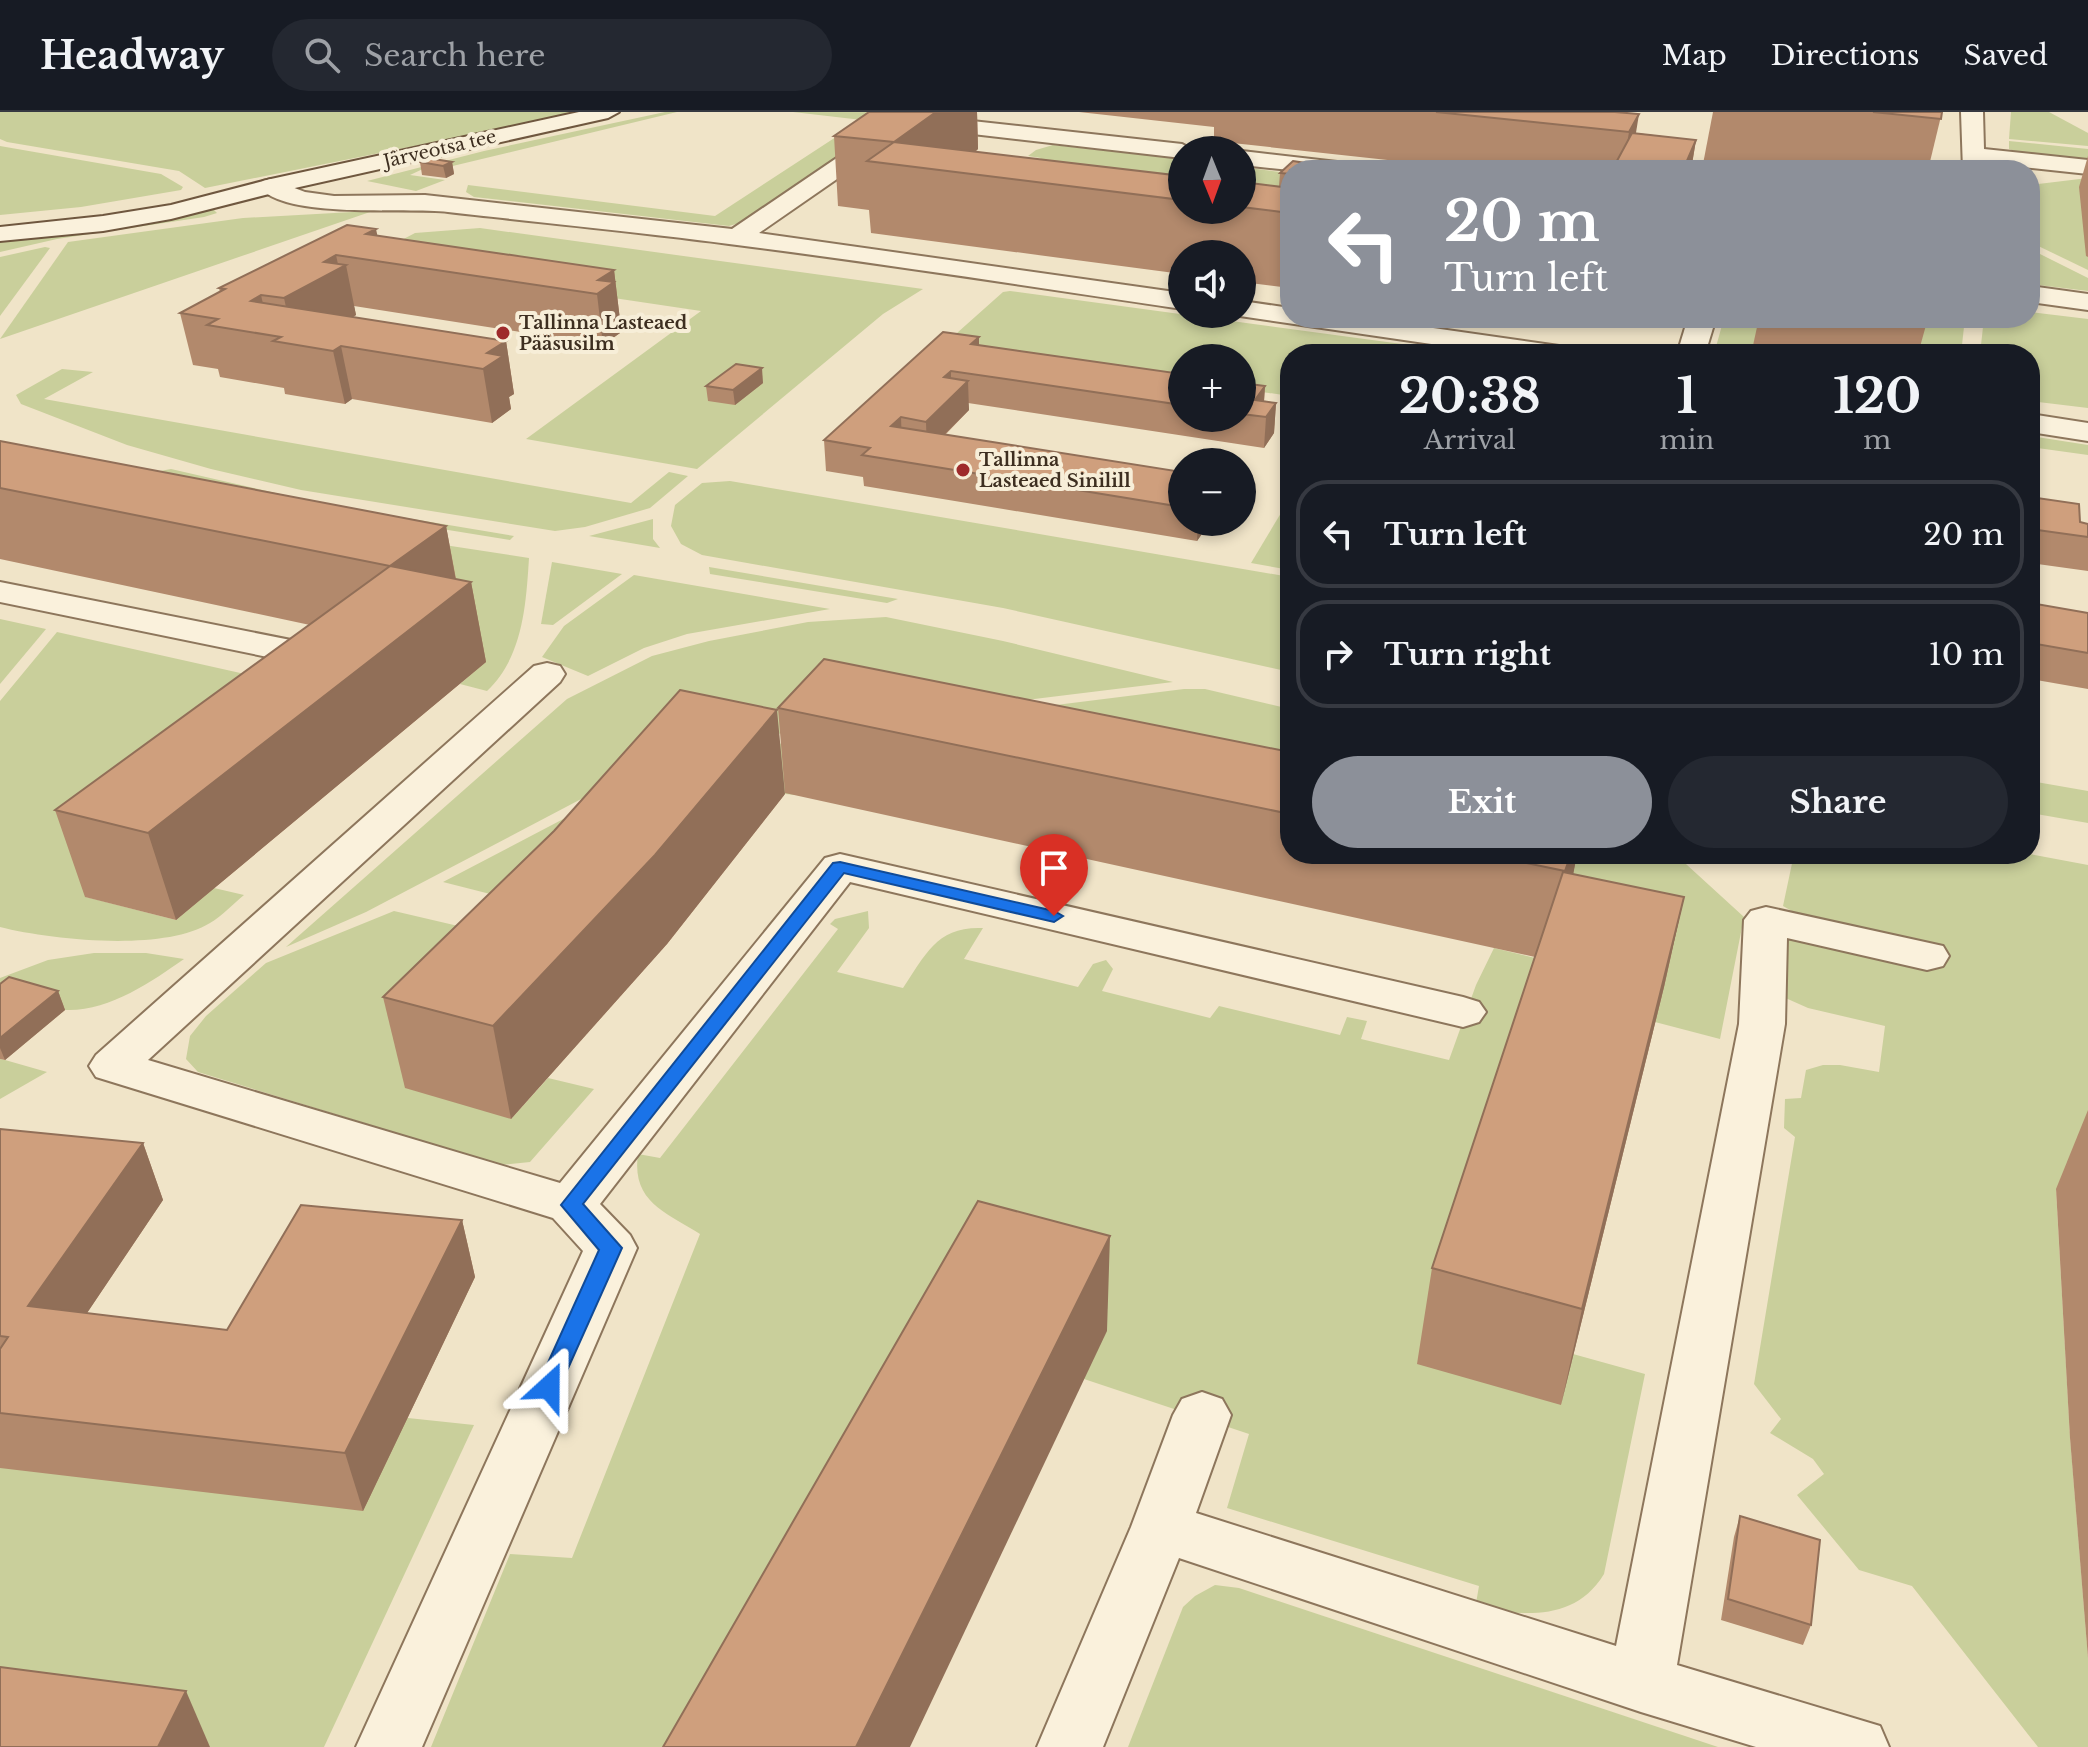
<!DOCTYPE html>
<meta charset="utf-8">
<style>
body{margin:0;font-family:"Libre Baskerville",serif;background:#242831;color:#f1f3f6;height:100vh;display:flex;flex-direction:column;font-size:30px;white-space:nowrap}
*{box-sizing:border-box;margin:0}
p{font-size:26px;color:#9ea1a6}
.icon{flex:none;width:44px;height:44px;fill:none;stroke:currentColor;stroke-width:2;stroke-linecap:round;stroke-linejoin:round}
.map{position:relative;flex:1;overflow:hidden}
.drawer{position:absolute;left:1280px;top:232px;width:760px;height:520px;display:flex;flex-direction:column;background:#171b24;border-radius:32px;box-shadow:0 4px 12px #0003}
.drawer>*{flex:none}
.guide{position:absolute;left:1280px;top:48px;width:760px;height:168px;border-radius:32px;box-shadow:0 4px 12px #0003;background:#8c9099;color:#fff;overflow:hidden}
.needle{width:52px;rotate:179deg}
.buttons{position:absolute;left:1168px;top:24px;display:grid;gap:16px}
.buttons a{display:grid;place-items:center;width:88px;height:88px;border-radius:50%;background:#171b24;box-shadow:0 4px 12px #0003;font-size:40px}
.pin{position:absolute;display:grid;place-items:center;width:68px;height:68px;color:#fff;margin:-82px -34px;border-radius:50% 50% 50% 0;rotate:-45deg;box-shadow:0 0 8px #0007}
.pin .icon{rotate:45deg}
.me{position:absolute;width:88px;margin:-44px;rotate:24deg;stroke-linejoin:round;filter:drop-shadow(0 0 6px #0008)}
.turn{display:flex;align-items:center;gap:28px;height:168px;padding:0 32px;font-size:36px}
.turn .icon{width:104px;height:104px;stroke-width:2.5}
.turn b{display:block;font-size:56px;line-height:68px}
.eta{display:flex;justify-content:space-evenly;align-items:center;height:136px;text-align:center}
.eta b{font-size:48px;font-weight:800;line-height:56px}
.button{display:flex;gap:16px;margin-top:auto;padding:16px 32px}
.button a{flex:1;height:92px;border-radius:48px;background:#8c9099;color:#fff;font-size:32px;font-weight:800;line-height:92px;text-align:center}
.button a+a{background:#242831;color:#f1f3f6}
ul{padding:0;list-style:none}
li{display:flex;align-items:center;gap:24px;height:108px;margin:0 16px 12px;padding:0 16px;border:4px solid #363941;border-radius:32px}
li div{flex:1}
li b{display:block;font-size:30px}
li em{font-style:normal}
header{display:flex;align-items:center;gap:48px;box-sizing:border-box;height:112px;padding:0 40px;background:#171b24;border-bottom:2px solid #363941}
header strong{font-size:38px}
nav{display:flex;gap:44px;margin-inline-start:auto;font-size:28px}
.search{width:560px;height:72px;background:#242831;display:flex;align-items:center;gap:20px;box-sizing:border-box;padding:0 28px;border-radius:44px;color:#9ea1a6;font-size:30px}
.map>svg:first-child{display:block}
.green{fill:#c9cf9b}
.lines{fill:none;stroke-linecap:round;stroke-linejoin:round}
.minor-casing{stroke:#8d765c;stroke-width:4}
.secondary-casing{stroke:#6f573f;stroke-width:4}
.minor{fill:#faf1dc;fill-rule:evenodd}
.secondary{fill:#faf1dc;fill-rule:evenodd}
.wall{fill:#b2896c}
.shaded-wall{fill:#916f58}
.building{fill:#cf9f7d;stroke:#916f58;stroke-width:2}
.route{fill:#1a73e8;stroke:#114b97;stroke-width:2}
.poi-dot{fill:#9e2a2b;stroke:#f7eed8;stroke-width:3}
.labels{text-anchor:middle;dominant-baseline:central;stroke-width:8;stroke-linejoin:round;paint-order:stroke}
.far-street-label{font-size:18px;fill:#3d2e20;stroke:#f7eed8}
.far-poi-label{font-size:18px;font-weight:bold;fill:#3d2e20;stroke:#f7eed8;text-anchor:start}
</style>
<header>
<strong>Headway</strong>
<div class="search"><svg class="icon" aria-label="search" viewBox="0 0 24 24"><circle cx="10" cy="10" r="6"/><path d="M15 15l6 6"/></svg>Search here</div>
<nav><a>Map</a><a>Directions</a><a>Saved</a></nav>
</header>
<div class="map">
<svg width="2088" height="1635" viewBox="0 0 2088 1635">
<rect width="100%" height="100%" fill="#f0e4c8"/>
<g class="green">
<path d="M 0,0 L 583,0 L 205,76 L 179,59 L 7,30 L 0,27 Z"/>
<path d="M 665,0 L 677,0 L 436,58 L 425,56 L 410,63 L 445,68 L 416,79 L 367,69 L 484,39 Z"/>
<path d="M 793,0 L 877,0 L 882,16 L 746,109 L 729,114 L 474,85 L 466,80 L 468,73 L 715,104 L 862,8 Z"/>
<path d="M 2011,0 L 2049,0 L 2088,21 L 2088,34 L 2009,27 Z"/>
<path d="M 2009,29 L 2088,37 L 2088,48 L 2020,41 L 2009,37 Z"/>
<path d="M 1053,33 L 1182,47 L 1182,98 L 1242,98 L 1242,55 L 1288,61 L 1280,73 L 1290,75 L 1290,133 L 992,87 L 1041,46 L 1028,44 L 1036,38 Z"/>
<path d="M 0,34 L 161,62 L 183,75 L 181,78 L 81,95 L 0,103 Z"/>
<path d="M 2088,66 L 2088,158 L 2030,130 L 2030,73 Z"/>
<path d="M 213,97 L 217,101 L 204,105 L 57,127 L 0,140 L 0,128 L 137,111 Z"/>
<path d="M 370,99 L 370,100 L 0,227 L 68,130 L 243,106 Z"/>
<path d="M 480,116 L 923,177 L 883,202 L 697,357 L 526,327 L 701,199 L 419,157 L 379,140 L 415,121 Z"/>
<path d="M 45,135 L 50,136 L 0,204 L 0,145 Z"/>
<path d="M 2030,137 L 2088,166 L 2088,179 L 2030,172 Z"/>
<path d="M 1010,179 L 1476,242 L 1290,242 L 1290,284 L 1242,277 L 1242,246 L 1182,246 L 1182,269 L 948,229 L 1003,180 Z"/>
<path d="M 2030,200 L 2088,207 L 2088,296 L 2030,289 L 2030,242 L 1980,242 L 1984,206 L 2030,206 Z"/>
<path d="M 1724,206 L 1761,206 L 1752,238 L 1781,242 L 1714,242 Z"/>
<path d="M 1922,206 L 1965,206 L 1961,242 L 1916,242 Z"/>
<path d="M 62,257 L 93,260 L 44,287 L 631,391 L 669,360 L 688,364 L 650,396 L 585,415 L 555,419 L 301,378 L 211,357 L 127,333 L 21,292 L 16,283 Z"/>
<path d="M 2030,324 L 2088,333 L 2088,343 L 2030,335 Z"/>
<path d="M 171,357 L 323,392 L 514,424 L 510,428 L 374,406 L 160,359 Z"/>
<path d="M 0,365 L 529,446 C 526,493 523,545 487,579 L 460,572 L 485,550 L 86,785 L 176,808 L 214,776 L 244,783 C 233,792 222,804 210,811 C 164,840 51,828 0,815 L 0,589 L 57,520 L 303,575 L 369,526 Z"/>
<path d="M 730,369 L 1290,465 L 1290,560 L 1003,496 L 702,443 L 681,432 L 671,414 L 675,393 L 702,371 Z"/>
<path d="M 1290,386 L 1290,458 L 1251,451 Z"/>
<path d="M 653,407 L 653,427 L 660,436 L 589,424 Z"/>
<path d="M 552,450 L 622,462 L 553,513 L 541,512 Z"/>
<path d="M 709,455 L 898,487 L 887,491 L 710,462 Z"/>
<path d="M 634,463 L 830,497 L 687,522 L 644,536 L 588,564 L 542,545 L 564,514 Z"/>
<path d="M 886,505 L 1003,529 L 1173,570 L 872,607 L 771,623 L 585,685 L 366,800 L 286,835 L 567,587 L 652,544 L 709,529 L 808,510 Z"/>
<path d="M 0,507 L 46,517 L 0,572 Z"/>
<path d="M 1184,577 L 1205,577 L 1290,597 L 1290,727 L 785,682 L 690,662 L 511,1007 L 548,966 L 594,977 L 530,1050 L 501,1053 L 198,960 L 186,947 L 190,924 L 206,904 L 266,851 L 394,799 L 471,817 L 502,785 L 443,770 L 590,693 L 712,646 L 832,621 Z"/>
<path d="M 2030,669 L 2088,679 L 2088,711 L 2030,701 Z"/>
<path d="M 1363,742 L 1675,742 L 1744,805 L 1720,927 L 1655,910 L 1663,875 Z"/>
<path d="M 1794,742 L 2030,742 L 2088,753 L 2088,1084 L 2056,1078 L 2070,1325 L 2088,1546 L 2088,1635 L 2038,1635 L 1912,1474 L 1859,1458 L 1797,1383 L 1824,1362 L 1813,1347 L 1770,1321 L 1781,1307 L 1754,1272 L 1795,1025 L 1784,1016 L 1785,987 L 1801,986 L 1806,958 L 1823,953 L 1840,953 L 1879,960 L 1885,914 L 1808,896 L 1781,884 L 1779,829 L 1807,827 L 1804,806 L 1783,794 Z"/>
<path d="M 868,799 L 869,816 L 837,860 L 903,876 C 926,842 937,814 983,816 L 964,847 L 1078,875 L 1093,852 L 1106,848 L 1113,857 L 1102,879 L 1210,906 L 1219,894 L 1340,923 L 1347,905 L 1367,909 L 1361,927 L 1449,948 L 1476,873 L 1494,836 L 1547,849 L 1573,1242 L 1645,1262 L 1604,1462 C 1574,1511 1524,1502 1475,1497 L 1479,1474 L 1227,1396 L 1249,1322 L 1084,1267 L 733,1635 L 431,1635 L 510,1442 L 572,1446 L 700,1122 C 668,1101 631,1091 638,1042 L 660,1046 L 838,817 L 830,812 L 835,807 Z"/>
<path d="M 94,841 L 146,841 L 184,847 C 151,870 108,900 65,898 C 50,898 31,889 17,885 L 0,898 L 0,866 L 48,848 Z"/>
<path d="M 0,947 L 5,948 L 47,960 L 0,987 Z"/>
<path d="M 408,1306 L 474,1313 L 324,1635 L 0,1635 L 0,1356 Z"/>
<path d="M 1215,1473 L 1239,1476 L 1718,1635 L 1128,1635 L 1183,1495 L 1195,1484 Z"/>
</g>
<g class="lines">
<defs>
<g id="minor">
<path d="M 1961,0 L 1983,0 L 1984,37 L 2088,48 L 2088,62 L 1985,51 L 1985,58 L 1963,58 Z"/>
<path d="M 908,2 L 1182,32 L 1193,38 L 1182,38 L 1182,46 L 912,15 L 759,121 L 1182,181 L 1182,197 C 1034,175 886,152 737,133 C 641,120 544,111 448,100 C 407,95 283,108 259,74 L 263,69 L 271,67 L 305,80 L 334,84 L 425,83 L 732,117 L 900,3 Z"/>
<path d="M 1242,39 L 1346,51 L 1354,53 L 1357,58 L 1290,58 L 1242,53 Z"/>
<path d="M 2030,174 L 2088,182 L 2088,198 L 2030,190 Z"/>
<path d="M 1242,189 L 1290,196 L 1290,206 L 1363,206 L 1559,234 L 1569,236 L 1573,242 L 1500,242 L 1233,203 L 1242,202 Z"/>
<path d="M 1688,206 L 1716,206 L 1705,242 L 1677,242 Z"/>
<path d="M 2030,302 L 2088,311 L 2088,329 L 2030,320 Z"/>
<path d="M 0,470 L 336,537 L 349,540 L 354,548 L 349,556 L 336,559 L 0,490 Z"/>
<path d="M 547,551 L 560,554 L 565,562 L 560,570 L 148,948 L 560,1071 L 825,746 L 840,742 L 1463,885 L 1479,890 L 1486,900 L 1479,910 L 1463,915 L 850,770 L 600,1092 L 630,1123 L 637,1136 L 422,1635 L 356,1635 L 583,1139 L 553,1106 L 96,965 L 89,954 L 96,943 L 534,554 Z"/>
<path d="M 1766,795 L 1943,834 L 1949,844 L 1943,854 L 1927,858 L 1787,826 L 1785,912 L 1677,1553 L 1880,1614 L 1889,1635 L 1756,1635 L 1641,1600 L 1179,1446 L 1103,1635 L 1037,1635 L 1131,1415 L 1173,1303 L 1182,1287 L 1202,1280 L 1222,1287 L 1231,1303 L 1196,1401 L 1616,1534 L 1739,912 L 1744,808 L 1751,799 Z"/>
</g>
<path id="secondary" d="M 579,0 L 619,0 L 608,6 L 277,80 L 171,107 L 103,119 L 0,129 L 0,115 L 103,104 L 171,93 L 271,67 Z"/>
</defs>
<use href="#minor" class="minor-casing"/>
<use href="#secondary" class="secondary-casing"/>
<use href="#minor" class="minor"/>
<use href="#secondary" class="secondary"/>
</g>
<g class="wall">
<path d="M 869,0 L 977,0 L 978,37 L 975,40 L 1182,64 L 1182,98 L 1242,98 L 1242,70 L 1290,76 L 1290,176 L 1242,170 L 1242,142 L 1182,142 L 1182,162 L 871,121 L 869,98 L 838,94 L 834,24 Z"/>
<path d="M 1079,0 L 1615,0 L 1636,21 L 1696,28 L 1691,58 L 1406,58 L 1406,50 L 1214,29 L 1214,15 Z"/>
<path d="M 1713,0 L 1942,0 L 1928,58 L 1758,58 L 1703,52 Z"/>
<path d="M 2088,44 L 2088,145 L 2086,144 L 2079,75 Z"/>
<path d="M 1293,49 L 1324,54 L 1323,58 L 1290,58 L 1290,75 L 1279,74 L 1280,61 Z"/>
<path d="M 420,50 L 452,50 L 454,62 L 446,66 L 422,63 Z"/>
<path d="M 378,124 L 614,158 L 620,208 L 618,210 L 620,221 L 603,233 L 354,194 L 356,203 L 353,205 L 506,229 L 514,282 L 509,285 L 511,297 L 492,311 L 352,287 L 345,292 L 285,282 L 284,276 L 220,265 L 218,257 L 193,253 L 180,201 L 220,180 L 219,176 Z"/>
<path d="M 1759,206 L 1928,206 L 1918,242 L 1835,242 L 1836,236 L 1802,232 L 1800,242 L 1781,242 L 1752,238 Z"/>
<path d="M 979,225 L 979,233 L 1182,262 L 1182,306 L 1242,306 L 1242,271 L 1265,274 L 1264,289 L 1276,291 L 1274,321 L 1264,336 L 968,291 L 969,298 L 945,323 L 1182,360 L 1182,410 L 1209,410 L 1208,413 L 1197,429 L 864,374 L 863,365 L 826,359 L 824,328 Z"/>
<path d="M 763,271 L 735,293 L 708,289 L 706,274 Z"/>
<path d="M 0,329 L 446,414 L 456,467 L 471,470 L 486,550 L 176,808 L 85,785 L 55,698 L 310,513 L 0,447 Z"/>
<path d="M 2030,385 L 2080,410 L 2088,412 L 2088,459 L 2030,451 Z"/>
<path d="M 2030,491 L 2088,501 L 2088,577 L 2030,567 Z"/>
<path d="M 778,596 L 1290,640 L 1290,742 L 1577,742 L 1573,762 L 1684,785 L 1664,875 L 1561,1293 L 1417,1252 L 1432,1156 L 1535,845 L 785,681 Z"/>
<path d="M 785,682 L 667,832 L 511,1007 L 405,976 L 383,885 Z"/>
<path d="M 0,872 L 58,879 L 65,898 L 5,948 L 0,947 Z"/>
<path d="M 2088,998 L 2088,1546 L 2070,1326 L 2056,1077 Z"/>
<path d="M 0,1017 L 143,1031 L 163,1088 L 87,1201 L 227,1218 L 462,1108 L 475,1165 L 363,1399 L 0,1356 Z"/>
<path d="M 1740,1404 L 1811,1513 L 1803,1533 L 1721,1508 L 1734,1425 Z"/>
</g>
<g class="shaded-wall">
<path d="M 936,0 L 977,0 L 978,37 L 950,59 L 894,30 Z"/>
<path d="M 1639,2 L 1630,58 L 1623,58 L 1629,20 Z"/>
<path d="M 1696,28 L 1691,58 L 1683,58 Z"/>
<path d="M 452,50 L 454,62 L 446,66 L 443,54 Z"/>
<path d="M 376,117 L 383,150 L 366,122 Z"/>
<path d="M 336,143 L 339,157 L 346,153 L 356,203 L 303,234 L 294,232 L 284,186 L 324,150 Z"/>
<path d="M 614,158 L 620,208 L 618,210 L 620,221 L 603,233 L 597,182 L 598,168 Z"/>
<path d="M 261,183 L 270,223 L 251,189 Z"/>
<path d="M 979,225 L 979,253 L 971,232 Z"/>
<path d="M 506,229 L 514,282 L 509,285 L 511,297 L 492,311 L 483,257 L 487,241 Z"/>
<path d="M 341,234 L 352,287 L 345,292 L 333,239 Z"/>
<path d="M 762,256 L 763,271 L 735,293 L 733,278 Z"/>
<path d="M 951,259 L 951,285 L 968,269 L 969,298 L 927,340 L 926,310 L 944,265 Z"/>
<path d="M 1265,274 L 1263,304 L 1255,288 Z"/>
<path d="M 1276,291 L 1274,321 L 1264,336 L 1266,305 Z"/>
<path d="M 901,305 L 902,336 L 891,314 Z"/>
<path d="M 1198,410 L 1209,410 L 1208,413 L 1197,429 Z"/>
<path d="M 446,414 L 458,480 L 471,470 L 486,550 L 176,808 L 148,721 L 390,454 Z"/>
<path d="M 777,598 L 785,682 L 667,832 L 511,1007 L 493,914 Z"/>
<path d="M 1571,742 L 1577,742 L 1569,785 L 1565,759 Z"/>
<path d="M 1684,785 L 1664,875 L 1561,1293 L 1582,1197 Z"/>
<path d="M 58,879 L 65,898 L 5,948 L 0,936 L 0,926 Z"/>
<path d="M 143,1031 L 163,1088 L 52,1253 L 28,1194 Z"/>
<path d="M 462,1108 L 475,1165 L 363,1399 L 345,1341 Z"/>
<path d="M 1110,1124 L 1107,1219 L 910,1635 L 856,1635 Z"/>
<path d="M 186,1579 L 210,1635 L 158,1635 Z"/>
</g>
<g class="building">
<path d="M 869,0 L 936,0 L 894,30 L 1182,64 L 1182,88 L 867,49 L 894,30 L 834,24 Z"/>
<path d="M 1436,0 L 1615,0 L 1639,2 L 1629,20 Z"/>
<path d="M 1873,0 L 1942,0 L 1941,7 Z"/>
<path d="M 1632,21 L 1696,28 L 1683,58 L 1612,58 Z"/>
<path d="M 428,46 L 452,50 L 443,54 L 420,50 Z"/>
<path d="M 1293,49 L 1324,54 L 1319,58 L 1290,58 L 1290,62 L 1280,61 Z"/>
<path d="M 1242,70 L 1290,76 L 1290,101 L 1242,95 Z"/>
<path d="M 347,113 L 376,117 L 366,122 L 614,158 L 598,168 L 614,170 L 597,182 L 336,143 L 324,150 L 346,153 L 284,186 L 261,183 L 251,189 L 506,229 L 487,241 L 503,244 L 483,257 L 341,234 L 333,239 L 273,229 L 281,225 L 207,213 L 218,207 L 180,201 L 225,177 L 219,176 Z"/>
<path d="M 943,220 L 979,225 L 971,232 L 1182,262 L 1182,293 L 951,259 L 944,265 L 968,269 L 926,310 L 901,305 L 891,314 L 1182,360 L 1182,395 L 862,343 L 870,336 L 824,328 Z"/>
<path d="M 736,252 L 762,256 L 733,278 L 706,274 Z"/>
<path d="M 1242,271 L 1265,274 L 1255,288 L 1276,291 L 1266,305 L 1242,302 Z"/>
<path d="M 0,329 L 446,414 L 390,454 L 471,470 L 148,721 L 55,698 L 390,454 L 0,376 Z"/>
<path d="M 2030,385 L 2079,392 L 2080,410 L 2088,412 L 2088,425 L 2030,417 Z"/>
<path d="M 2030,491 L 2088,501 L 2088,541 L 2030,531 Z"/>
<path d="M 824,547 L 1290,640 L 1290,702 L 778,596 Z"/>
<path d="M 680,578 L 777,598 L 655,743 L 493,914 L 383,885 L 554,719 Z"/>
<path d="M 1482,742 L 1571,742 L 1565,759 Z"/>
<path d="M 1563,760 L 1684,785 L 1582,1197 L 1432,1156 Z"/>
<path d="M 9,865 L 58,879 L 0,926 L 0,872 Z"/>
<path d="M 0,1017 L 143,1031 L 28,1194 L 227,1218 L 301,1093 L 462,1108 L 345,1341 L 0,1301 L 0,1237 L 8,1225 L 0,1224 Z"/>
<path d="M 978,1089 L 1110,1124 L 856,1635 L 663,1635 Z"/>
<path d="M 1740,1404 L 1820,1428 L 1811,1513 L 1728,1487 Z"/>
<path d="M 0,1555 L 186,1579 L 158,1635 L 0,1635 Z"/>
</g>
<path class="route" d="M 840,750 L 1054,799 L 1063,804 L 1054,810 L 844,761 L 583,1092 L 622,1136 L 557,1281 L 549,1284 L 541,1281 L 537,1275 L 599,1138 L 561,1093 L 833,751 Z"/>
<g class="poi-dot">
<circle cx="503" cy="221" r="8"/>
<circle cx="963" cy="358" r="8"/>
</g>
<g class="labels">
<g class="far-street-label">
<text transform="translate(440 37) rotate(-13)">Järveotsa tee</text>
</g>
<g class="far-poi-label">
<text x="519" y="211">Tallinna Lasteaed<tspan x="519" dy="21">Pääsusilm</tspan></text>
<text x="979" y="348">Tallinna<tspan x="979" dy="21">Lasteaed Sinilill</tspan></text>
</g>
</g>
</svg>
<div class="buttons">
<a><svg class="needle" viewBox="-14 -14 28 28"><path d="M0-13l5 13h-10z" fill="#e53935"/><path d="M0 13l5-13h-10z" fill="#9ea1a6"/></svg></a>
<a><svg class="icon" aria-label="sound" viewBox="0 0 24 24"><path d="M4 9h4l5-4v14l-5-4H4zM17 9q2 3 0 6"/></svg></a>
<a>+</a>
<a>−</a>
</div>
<div class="pin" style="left:1054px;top:804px;background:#d93025"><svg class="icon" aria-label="arrive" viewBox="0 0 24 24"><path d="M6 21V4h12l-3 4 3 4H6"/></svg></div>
<svg class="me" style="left:549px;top:1275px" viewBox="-20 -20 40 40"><path d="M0-17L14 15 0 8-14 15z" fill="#1a73e8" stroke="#fff" stroke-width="4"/></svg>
<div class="guide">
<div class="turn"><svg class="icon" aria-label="left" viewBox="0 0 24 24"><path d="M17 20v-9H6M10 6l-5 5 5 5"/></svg><div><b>20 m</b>Turn left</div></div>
</div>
<section class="drawer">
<div class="eta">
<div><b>20:38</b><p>Arrival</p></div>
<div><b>1</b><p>min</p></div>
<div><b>120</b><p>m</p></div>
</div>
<ul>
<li><svg class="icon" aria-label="left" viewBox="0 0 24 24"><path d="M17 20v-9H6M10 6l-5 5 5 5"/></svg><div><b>Turn left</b></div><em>20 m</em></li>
<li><svg class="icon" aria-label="right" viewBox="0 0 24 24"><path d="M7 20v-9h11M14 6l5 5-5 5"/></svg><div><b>Turn right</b></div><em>10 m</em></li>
</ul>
<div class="button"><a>Exit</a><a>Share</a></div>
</section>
</div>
